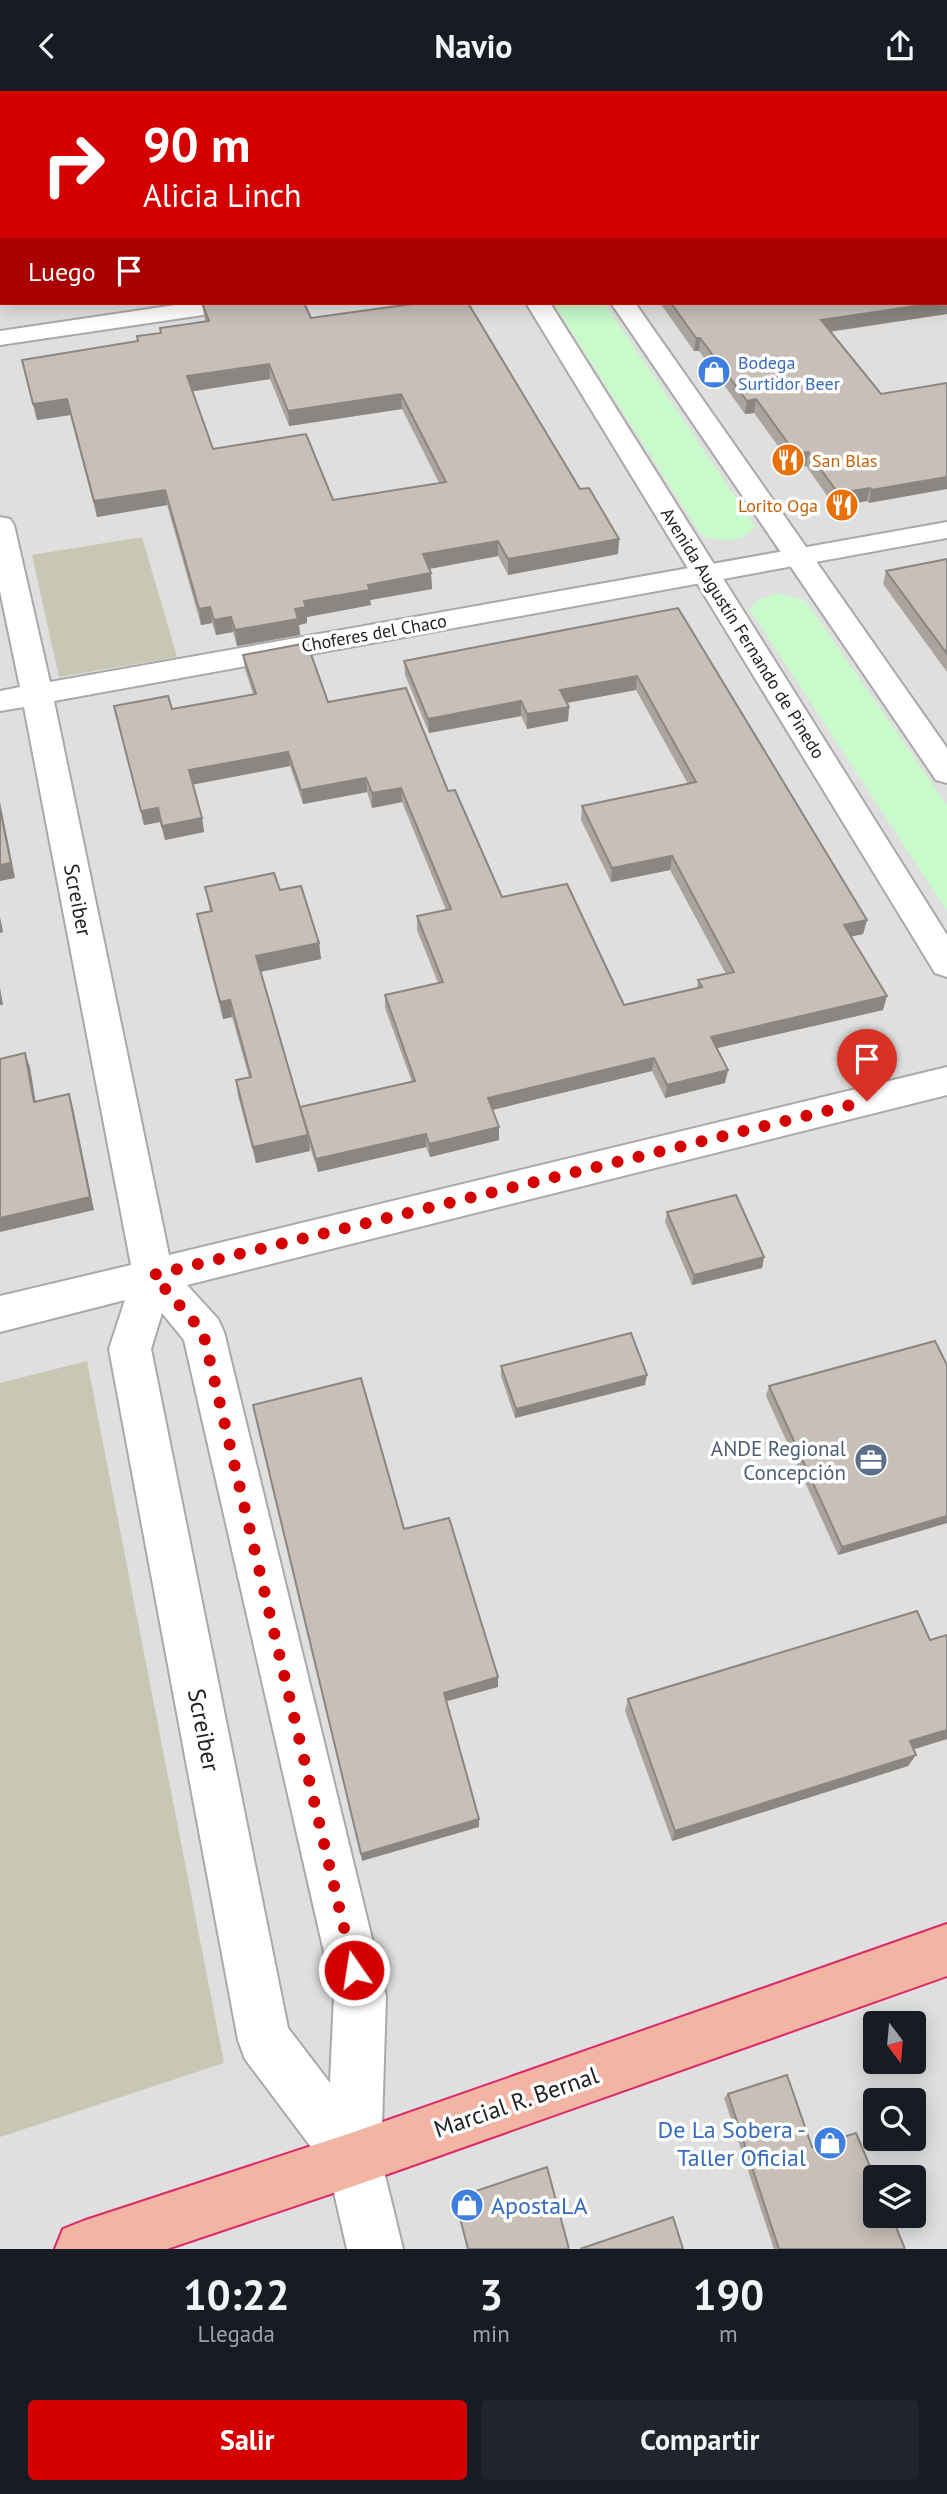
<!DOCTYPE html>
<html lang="es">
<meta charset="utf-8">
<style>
body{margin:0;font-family:"PT Sans",sans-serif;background:#20242c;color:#f1f3f6;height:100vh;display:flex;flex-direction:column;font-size:26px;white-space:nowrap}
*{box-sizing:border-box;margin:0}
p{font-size:23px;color:#9ea1a6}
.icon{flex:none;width:38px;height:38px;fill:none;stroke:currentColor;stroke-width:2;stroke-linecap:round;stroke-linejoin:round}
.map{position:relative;height:2158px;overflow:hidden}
.side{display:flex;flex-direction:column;background:#171b24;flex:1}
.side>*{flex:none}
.top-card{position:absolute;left:0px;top:0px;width:948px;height:214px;box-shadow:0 4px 18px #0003;background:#d40000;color:#fff;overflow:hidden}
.needle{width:46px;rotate:164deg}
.controls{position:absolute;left:863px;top:1920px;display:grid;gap:14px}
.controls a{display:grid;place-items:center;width:63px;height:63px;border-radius:7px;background:#171b24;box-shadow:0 4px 18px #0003;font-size:35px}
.pin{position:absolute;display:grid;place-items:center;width:60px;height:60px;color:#fff;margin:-72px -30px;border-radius:50% 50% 50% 0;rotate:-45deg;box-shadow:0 0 7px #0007}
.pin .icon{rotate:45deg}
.me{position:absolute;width:77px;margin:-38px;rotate:347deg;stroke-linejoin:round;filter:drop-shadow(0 0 5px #0008)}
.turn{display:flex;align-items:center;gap:24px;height:147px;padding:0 28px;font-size:32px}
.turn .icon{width:91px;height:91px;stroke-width:2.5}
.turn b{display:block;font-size:49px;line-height:60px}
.then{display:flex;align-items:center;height:66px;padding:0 28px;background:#0003;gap:14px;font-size:26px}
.eta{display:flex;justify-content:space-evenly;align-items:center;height:119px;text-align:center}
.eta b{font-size:42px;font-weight:600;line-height:49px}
.button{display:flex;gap:14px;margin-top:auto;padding:14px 28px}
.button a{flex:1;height:80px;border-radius:7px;background:#d40000;color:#fff;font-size:28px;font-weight:600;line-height:80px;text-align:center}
.button a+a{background:#20242c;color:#f1f3f6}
header{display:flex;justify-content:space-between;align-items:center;height:91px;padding:0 28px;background:#171b24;font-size:32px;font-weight:600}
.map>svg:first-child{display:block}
.residential{fill:#e0dfdf;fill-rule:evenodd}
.construction{fill:#c7c7b4}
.park{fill:#c8facc}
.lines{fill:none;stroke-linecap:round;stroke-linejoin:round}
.minor-casing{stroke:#a9a9a9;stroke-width:4}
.tertiary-casing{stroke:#a9a9a9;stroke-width:4}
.trunk-casing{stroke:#dc2a67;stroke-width:4}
.minor{fill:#fff;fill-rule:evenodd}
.tertiary{fill:#fff;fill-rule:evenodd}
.trunk{fill:#f2b4a3;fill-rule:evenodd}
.wall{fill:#aba49e;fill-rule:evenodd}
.shaded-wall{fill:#8b8681}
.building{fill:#c7bfb8;stroke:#8b8681;stroke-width:2;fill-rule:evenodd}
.route{stroke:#d40000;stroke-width:12;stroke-dasharray:0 21.6}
.labels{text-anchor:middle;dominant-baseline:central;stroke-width:7;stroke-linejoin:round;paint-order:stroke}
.far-shop-label{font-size:18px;fill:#366cbe;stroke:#fff;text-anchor:start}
.far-food-label{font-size:18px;fill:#c56008;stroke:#fff;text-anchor:start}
.far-street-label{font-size:18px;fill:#222;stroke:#fff}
.street-label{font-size:21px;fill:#222;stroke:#fff}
.service-label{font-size:21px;fill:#4e5e75;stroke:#fff;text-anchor:end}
.near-street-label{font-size:24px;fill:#222;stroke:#fff}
.near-shop-label{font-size:24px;fill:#366cbe;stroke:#fff;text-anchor:end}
</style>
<header><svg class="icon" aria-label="back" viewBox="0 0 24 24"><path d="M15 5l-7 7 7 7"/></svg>Navio<svg class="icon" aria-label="share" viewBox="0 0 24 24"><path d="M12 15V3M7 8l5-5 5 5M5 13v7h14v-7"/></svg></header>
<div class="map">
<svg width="947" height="2158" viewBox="0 0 947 2158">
<rect width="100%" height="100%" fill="#f2efe9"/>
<path class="residential" d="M 0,0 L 947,0 L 947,2158 L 0,2158 ZM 2,2 L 947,2 L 947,212 L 2,212 ZM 875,1932 L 914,1932 L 914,1970 L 875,1970 ZM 875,2009 L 914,2009 L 914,2048 L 875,2048 ZM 875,2086 L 914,2086 L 914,2124 L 875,2124 Z"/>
<g class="construction">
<path d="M 142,446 L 177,566 L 59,586 L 32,464 Z"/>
<path d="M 87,1270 L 224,1972 L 0,2046 L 0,1292 Z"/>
</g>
<g class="park">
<path d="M 553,212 L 604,212 L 755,435 C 741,454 722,450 702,445 Z"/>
<path d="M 777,502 L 805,509 L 947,714 L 947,820 L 750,519 L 756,510 Z"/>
</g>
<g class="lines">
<defs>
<g id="minor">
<path d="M 189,212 L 249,212 L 246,217 L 237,219 L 0,254 L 0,240 Z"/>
<path d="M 0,426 L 10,428 L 14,434 L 50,591 L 947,431 L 947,447 L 54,610 L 169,1164 L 947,976 L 947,1004 L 187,1194 L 218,1228 L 224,1241 L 386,1905 L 381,2068 L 403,2158 L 347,2158 L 329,2080 L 245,1968 L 238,1949 L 109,1258 L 125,1209 L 0,1241 L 0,1205 L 131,1174 L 24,616 L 0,620 L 0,600 L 20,596 L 0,500 ZM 162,1222 L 184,1249 L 334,1905 L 330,1992 L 288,1937 L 151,1258 Z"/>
</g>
<g id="tertiary">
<path d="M 388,0 L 408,0 L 409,2 L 388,2 Z"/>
<path d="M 468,0 L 488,0 L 489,2 L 468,2 Z"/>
<path d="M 526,212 L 550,212 L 947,844 L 947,886 L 935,882 Z"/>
<path d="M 611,212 L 635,212 L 947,657 L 947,692 L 936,689 Z"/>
</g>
<path id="trunk" d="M 947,1833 L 947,1885 L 354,2095 L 167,2158 L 55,2158 L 63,2138 L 83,2130 L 354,2041 Z"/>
</defs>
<use href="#minor" class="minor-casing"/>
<use href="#tertiary" class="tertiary-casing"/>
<use href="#trunk" class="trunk-casing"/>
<use href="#minor" class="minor"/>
<use href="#tertiary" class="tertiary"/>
<use href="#trunk" class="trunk"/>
</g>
<g class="wall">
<path d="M 512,0 L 947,0 L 947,223 L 830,241 L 881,303 L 947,292 L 869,412 L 867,410 L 835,416 L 806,375 L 794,377 L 754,322 L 745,323 L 699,260 L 694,260 L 660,212 L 947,212 L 947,2 L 513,2 Z"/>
<path d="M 202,212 L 311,227 L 580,398 L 619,448 L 618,463 L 508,484 L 498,465 L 429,478 L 431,482 L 432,498 L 370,509 L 371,514 L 307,526 L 307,532 L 299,534 L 300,544 L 237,555 L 233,541 L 216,544 L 212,532 L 201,534 L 167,414 L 97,426 L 70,324 L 37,329 L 22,269 L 138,250 L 137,245 L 161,242 L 160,237 L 205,230 ZM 270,288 L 289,335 L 402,318 L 439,392 L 333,409 L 213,358 L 192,300 Z"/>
<path d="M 947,468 L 947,581 L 883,493 L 886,480 Z"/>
<path d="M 678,517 L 867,829 L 863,843 L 851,845 L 883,919 L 717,957 L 728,979 L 725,992 L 665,1007 L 652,980 L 492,1019 L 499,1036 L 499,1049 L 430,1066 L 426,1056 L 318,1081 L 309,1053 L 310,1060 L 256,1072 L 238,1005 L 236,989 L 249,986 L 232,926 L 223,928 L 200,839 L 197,823 L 210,820 L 205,796 L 280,799 L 319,852 L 321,868 L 261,881 L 301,1018 L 412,991 L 385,917 L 385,904 L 438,892 L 417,839 L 417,825 L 446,819 L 402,711 L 372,717 L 367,701 L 303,713 L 290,675 L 192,693 L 202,727 L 204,741 L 165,749 L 160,731 L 144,734 L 114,615 L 172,618 L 253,603 L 245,578 L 243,564 L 328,611 L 448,700 L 502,806 L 624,914 L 697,897 L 698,889 L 726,883 L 670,779 L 611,791 L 581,729 L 582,715 L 688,693 L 636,599 L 567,612 L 569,616 L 568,630 L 527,638 L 521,625 L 429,642 L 405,584 L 404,570 Z"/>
<path d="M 667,1121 L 764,1166 L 762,1177 L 692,1194 L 665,1131 Z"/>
<path d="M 947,1274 L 947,1432 L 838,1464 L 766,1305 L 769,1295 Z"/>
<path d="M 501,1275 L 645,1294 L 515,1327 L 501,1285 Z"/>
<path d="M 930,1549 L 947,1648 L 913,1658 L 916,1664 L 908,1675 L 672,1750 L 625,1620 L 628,1608 Z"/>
<path d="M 728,2003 L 812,2056 L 905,2158 L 774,2158 L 724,2007 Z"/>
</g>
<g class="shaded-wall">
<path d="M 947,210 L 947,223 L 819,242 L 821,229 L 936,212 L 947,212 Z"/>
<path d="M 696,247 L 700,247 L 699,260 L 694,260 Z"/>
<path d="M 269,273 L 270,288 L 189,301 L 187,285 Z"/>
<path d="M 401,303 L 402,318 L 289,335 L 288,320 Z"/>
<path d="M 67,308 L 70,324 L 37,329 L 33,313 Z"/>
<path d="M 756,308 L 754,322 L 745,323 L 747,310 Z"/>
<path d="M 808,361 L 806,375 L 794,377 L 796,363 Z"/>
<path d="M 947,386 L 947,398 L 869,412 L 871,399 Z"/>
<path d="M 870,397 L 867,410 L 835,416 L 838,402 Z"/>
<path d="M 165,399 L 167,414 L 97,426 L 94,410 Z"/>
<path d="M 619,448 L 618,463 L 508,484 L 508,468 Z"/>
<path d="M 498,450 L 498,465 L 423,479 L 423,463 Z"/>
<path d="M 431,482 L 432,498 L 370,509 L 371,514 L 307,526 L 307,532 L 299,534 L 300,544 L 237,555 L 235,539 L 295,518 L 304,510 L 368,494 Z"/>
<path d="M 210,516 L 212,532 L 201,534 L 199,518 Z"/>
<path d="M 231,526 L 233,541 L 216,544 L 214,529 Z"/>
<path d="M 637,585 L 636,599 L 560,613 L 560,599 Z"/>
<path d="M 521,610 L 521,625 L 429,642 L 428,628 Z"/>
<path d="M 569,616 L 568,630 L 527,638 L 527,623 Z"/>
<path d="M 288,661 L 290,675 L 191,694 L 189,679 Z"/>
<path d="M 366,687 L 367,701 L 303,713 L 301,699 Z"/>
<path d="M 401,697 L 402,711 L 372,717 L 372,702 Z"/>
<path d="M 0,711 L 15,787 L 0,790 Z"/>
<path d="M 158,717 L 160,731 L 144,734 L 141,720 Z"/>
<path d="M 202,727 L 204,741 L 165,749 L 162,735 Z"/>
<path d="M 672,765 L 670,779 L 611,791 L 612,777 Z"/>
<path d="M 0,826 L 3,841 L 0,842 Z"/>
<path d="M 867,829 L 863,843 L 841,848 L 844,834 Z"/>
<path d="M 319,852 L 321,868 L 259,881 L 256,865 Z"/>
<path d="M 0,897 L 3,914 L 0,914 Z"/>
<path d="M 887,905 L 883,919 L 709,959 L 711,946 Z"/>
<path d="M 230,909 L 232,926 L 223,928 L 220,911 Z"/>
<path d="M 25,962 L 30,976 L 38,1025 L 34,1011 Z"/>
<path d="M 654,967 L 652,980 L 488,1020 L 488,1007 Z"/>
<path d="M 728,979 L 725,992 L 665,1007 L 667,994 Z"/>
<path d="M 69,1003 L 73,1017 L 94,1119 L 0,1141 L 0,1127 Z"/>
<path d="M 499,1036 L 499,1049 L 430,1066 L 429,1053 Z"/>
<path d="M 426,1043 L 426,1056 L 318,1081 L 316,1068 Z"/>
<path d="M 308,1044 L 310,1060 L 256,1072 L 253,1056 Z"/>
<path d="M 764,1166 L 762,1177 L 692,1194 L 694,1184 Z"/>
<path d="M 647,1284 L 645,1294 L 515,1327 L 516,1318 Z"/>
<path d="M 947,1425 L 947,1432 L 838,1464 L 842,1456 Z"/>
<path d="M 498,1586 L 498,1596 L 444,1611 L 444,1602 Z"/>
<path d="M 947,1639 L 947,1648 L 902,1662 L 910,1650 Z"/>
<path d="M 916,1664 L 908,1675 L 672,1750 L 675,1740 Z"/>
<path d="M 479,1728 L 479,1736 L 362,1770 L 361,1763 Z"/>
</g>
<g class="building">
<path d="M 520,0 L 947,0 L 947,210 L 947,2 L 522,2 Z"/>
<path d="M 202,212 L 304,212 L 311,227 L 419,212 L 468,212 L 580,398 L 589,397 L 619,448 L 508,468 L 498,450 L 423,463 L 431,482 L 368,494 L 370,499 L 304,510 L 306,516 L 295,518 L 298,528 L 235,539 L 231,526 L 214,529 L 210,516 L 199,518 L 165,399 L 94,410 L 67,308 L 33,313 L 22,269 L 138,250 L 137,245 L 161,242 L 160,237 L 209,230 ZM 269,273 L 288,320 L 401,303 L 446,391 L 333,409 L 306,343 L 213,358 L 187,285 Z"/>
<path d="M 671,212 L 936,212 L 821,229 L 881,303 L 947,292 L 947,386 L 871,399 L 870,397 L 838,402 L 808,361 L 796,363 L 756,308 L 747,310 L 700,247 L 696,247 Z"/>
<path d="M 947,468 L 947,563 L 886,480 Z"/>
<path d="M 678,517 L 867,829 L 844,834 L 887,905 L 711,946 L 728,979 L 667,994 L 654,967 L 488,1007 L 499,1036 L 429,1053 L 426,1043 L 316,1068 L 300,1016 L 415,990 L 385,904 L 443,891 L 417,825 L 451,818 L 401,697 L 372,702 L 366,687 L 301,699 L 288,661 L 189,679 L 202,727 L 162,735 L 158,717 L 141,720 L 114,615 L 168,605 L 172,618 L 256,603 L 243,564 L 307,552 L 328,611 L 406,597 L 448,700 L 455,699 L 502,806 L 567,793 L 624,914 L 702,896 L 698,889 L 734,881 L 672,765 L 612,777 L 582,715 L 696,691 L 637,585 L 560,599 L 569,616 L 527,623 L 521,610 L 428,628 L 404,570 Z"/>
<path d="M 0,718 L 11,772 L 0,774 Z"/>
<path d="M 274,782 L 280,799 L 301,795 L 319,852 L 256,865 L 308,1044 L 253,1056 L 236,989 L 251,986 L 230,909 L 220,911 L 197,823 L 212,820 L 205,796 Z"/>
<path d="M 25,962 L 34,1011 L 69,1003 L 90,1106 L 0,1127 L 0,968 Z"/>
<path d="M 736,1104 L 764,1166 L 694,1184 L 667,1121 Z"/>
<path d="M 631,1242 L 647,1284 L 516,1318 L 501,1275 Z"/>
<path d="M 935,1250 L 947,1274 L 947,1425 L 842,1456 L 769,1295 Z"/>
<path d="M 361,1287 L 404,1438 L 449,1427 L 498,1586 L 444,1602 L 479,1728 L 361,1763 L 253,1314 Z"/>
<path d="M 917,1520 L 930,1549 L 947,1544 L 947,1639 L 910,1650 L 916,1664 L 675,1740 L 628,1608 Z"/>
<path d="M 787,1984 L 812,2056 L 856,2042 L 875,2087 L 875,2124 L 891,2124 L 905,2158 L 779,2158 L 728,2003 Z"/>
<path d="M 547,2076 L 569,2158 L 468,2158 L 459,2123 L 473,2101 Z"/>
<path d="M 673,2126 L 683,2158 L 580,2158 Z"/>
</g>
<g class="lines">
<path class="route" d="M 354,1879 L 203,1241 L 153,1184 L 867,1010"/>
</g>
<defs>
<symbol id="shop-disc" viewBox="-11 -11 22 22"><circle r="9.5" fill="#3f7fe0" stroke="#fff"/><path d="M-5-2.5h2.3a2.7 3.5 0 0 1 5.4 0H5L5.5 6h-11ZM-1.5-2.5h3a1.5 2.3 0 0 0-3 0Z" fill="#fff"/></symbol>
<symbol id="restaurant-disc" viewBox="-11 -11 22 22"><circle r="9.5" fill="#e8710a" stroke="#fff"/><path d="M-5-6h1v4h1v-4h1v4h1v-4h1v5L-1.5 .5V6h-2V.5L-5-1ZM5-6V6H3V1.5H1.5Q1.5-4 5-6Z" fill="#fff"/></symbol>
<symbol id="office-disc" viewBox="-11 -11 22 22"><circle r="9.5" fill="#5c6f8a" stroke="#fff"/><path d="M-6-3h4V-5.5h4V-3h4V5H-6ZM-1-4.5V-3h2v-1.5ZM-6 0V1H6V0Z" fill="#fff"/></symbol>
</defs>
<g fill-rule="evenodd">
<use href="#shop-disc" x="695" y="262" width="38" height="38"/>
<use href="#restaurant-disc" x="769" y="350" width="38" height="38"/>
<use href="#restaurant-disc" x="823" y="395" width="38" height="38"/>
<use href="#office-disc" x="852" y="1350" width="38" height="38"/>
<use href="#shop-disc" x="811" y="2033" width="38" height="38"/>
<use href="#shop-disc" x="448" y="2095" width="38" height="38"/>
</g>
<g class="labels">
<g class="far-shop-label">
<text x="738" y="271">Bodega<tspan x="738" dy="21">Surtidor Beer</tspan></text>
</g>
<g class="far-food-label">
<text x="812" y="369">San Blas</text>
<text x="818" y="414" text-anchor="end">Lorito Oga</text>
</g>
<g class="far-street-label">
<text transform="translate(374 542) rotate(-10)">Choferes del Chaco</text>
<text transform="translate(743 542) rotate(58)">Avenida Augustín Fernando de Pinedo</text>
</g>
<g class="street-label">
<text transform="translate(78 809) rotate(79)">Screiber</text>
</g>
<g class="service-label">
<text x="846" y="1357">ANDE Regional<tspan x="846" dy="24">Concepción</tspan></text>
</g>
<g class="near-street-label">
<text transform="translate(204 1639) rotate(79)">Screiber</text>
<text transform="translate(516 2011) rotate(-19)">Marcial R. Bernal</text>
</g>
<g class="near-shop-label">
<text x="806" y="2038">De La Sobera -<tspan x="806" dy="28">Taller Oficial</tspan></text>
<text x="491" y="2114" text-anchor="start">ApostaLA</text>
</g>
</g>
</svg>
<div class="controls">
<a><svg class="needle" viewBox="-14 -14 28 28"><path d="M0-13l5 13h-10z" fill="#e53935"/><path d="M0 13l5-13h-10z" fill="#9ea1a6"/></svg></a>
<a><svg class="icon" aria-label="search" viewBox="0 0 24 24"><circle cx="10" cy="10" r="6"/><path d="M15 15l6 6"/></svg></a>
<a><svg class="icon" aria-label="layers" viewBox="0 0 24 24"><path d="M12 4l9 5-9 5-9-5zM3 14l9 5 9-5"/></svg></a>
</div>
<div class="pin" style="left:867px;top:1010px;background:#d93025"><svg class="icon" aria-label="arrive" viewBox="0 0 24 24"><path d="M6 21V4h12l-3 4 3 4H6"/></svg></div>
<svg class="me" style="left:354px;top:1879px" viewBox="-20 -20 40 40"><circle r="17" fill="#d40000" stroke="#fff" stroke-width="3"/><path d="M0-11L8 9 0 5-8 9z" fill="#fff"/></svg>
<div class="top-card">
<div class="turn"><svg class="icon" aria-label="right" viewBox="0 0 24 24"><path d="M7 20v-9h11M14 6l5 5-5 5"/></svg><div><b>90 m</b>Alicia Linch</div></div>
<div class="then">Luego<svg class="icon" aria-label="arrive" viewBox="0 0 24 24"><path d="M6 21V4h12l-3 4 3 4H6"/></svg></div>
</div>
</div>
<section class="side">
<div class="eta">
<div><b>10:22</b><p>Llegada</p></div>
<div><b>3</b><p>min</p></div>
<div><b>190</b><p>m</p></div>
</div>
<div class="button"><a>Salir</a><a>Compartir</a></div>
</section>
